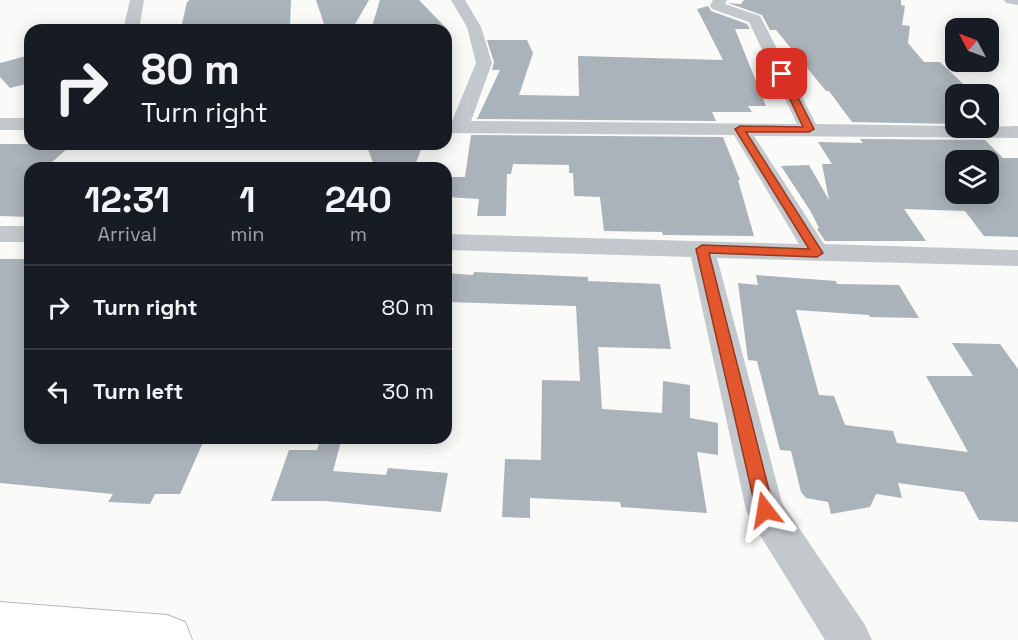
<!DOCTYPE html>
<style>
body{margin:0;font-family:"Space Grotesk",sans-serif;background:#242831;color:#f1f3f6;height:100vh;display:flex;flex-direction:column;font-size:22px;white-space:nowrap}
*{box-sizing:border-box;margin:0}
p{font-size:20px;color:#9ea1a6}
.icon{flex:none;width:33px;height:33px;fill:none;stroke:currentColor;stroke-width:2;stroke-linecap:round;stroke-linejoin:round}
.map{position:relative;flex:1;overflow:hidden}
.sheet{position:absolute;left:24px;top:162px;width:428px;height:282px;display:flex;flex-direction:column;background:#171b24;border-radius:18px;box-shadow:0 3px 15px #0003}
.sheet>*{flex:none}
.top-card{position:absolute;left:24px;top:24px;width:428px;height:126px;border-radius:18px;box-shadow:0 3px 15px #0003;background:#171b24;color:#f1f3f6;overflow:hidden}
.needle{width:39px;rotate:311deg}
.tools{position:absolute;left:945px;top:18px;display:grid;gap:12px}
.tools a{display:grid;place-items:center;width:54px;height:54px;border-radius:12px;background:#171b24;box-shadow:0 3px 15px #0003;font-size:30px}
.pin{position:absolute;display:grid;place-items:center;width:51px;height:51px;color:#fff;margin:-26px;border-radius:12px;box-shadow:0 3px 9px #0006}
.me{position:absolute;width:66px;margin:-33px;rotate:346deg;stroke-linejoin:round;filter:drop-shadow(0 0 4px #0008)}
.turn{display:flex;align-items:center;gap:21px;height:126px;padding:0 18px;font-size:27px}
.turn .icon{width:78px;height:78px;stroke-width:2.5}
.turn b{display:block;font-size:42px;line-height:51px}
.eta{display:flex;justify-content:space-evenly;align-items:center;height:102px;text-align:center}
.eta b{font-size:36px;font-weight:600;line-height:42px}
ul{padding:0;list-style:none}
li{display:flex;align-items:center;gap:18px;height:84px;padding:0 18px;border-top:2px solid #363941}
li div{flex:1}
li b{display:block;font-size:22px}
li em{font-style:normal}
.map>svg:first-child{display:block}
.building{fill:#aab3b9;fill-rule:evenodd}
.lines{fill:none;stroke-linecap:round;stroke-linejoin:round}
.major-casing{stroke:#b5babe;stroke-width:2}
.minor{fill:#c3c8cc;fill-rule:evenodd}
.major{fill:#fff;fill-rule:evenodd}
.route{fill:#e4572e;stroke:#94391e;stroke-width:1.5}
</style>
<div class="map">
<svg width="1018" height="640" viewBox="0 0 1018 640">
<rect width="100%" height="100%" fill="#fafaf8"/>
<g class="building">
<path d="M 190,0 L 291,0 L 290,26 L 280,27 L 281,30 L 194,30 L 194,27 L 181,28 L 187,2 Z"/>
<path d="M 316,0 L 369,0 L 354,26 L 326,30 Z"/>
<path d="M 380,0 L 419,0 L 448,30 L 371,30 Z"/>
<path d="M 744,0 L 901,0 L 901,5 L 905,6 L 902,25 L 910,26 L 908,43 L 924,62 L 940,62 L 974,94 L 956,94 L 956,124 L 852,122 L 829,91 L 826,91 L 776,30 L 770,30 L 762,15 L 728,3 L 741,4 Z"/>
<path d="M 708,6 L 711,11 L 747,24 L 750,29 L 735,29 L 766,106 L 748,106 L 752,112 L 712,112 L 716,121 L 477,119 L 500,70 L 492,70 L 494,62 L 487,40 L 527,40 L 533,53 L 519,95 L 579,96 L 578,56 L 723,60 L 697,9 Z"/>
<path d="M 30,55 L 30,83 L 10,88 L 0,77 L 0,63 Z"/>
<path d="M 471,135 L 723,137 L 740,180 L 738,180 L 754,236 L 663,235 L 662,232 L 604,231 L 600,197 L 574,196 L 573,173 L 569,173 L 569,165 L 513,164 L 511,174 L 507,174 L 506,216 L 477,216 L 479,199 L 446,197 L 446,177 L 465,177 Z"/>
<path d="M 860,139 L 985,140 L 1003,158 L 1018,158 L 1018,237 L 984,236 L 965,211 L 904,209 L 926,241 L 825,241 L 817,229 L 819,228 L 811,212 L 781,166 L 809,165 L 829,200 L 822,164 L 832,164 L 818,142 L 863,143 ZM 956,160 L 988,160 L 988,194 L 956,194 Z"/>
<path d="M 0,144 L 67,144 L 62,149 L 67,149 L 45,168 L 30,168 L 30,217 L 0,216 Z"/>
<path d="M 366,144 L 423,144 L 414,168 L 375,168 Z"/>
<path d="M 0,259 L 30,259 L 30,438 L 205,438 L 180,494 L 155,494 L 150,504 L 108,502 L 113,494 L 0,483 Z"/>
<path d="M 474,272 L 588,277 L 588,281 L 660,284 L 671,349 L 598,347 L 602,409 L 662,413 L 663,381 L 690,385 L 690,418 L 718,423 L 718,455 L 697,452 L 707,513 L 621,507 L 620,502 L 530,498 L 530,518 L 502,517 L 505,459 L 541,460 L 542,380 L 580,381 L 576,306 L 446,302 L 446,273 L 473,275 Z"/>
<path d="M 756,275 L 836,281 L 837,284 L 899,285 L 919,318 L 870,317 L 869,315 L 796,310 L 819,395 L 834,396 L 845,425 L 893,431 L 897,443 L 968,452 L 926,376 L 973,376 L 952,343 L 1000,344 L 1018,369 L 1018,522 L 979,520 L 964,492 L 898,483 L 902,498 L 876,494 L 870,507 L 831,514 L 828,502 L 806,498 L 801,492 L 791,451 L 780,450 L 757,361 L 748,360 L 738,283 L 758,285 Z"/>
<path d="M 321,438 L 342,438 L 333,471 L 386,475 L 388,468 L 448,473 L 441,512 L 325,501 L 271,501 L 289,450 L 317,450 Z"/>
</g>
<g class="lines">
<defs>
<path id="major" d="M 0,602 L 167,615 L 185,622 L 192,640 L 0,640 Z"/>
</defs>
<use href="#major" class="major-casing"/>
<g class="minor">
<path d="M 130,0 L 144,0 L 139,30 L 123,30 Z"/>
<path d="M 451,0 L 465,0 L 481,27 L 492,63 L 471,121 L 797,124 L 749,22 L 712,9 L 710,6 L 713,0 L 727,0 L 725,4 L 760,16 L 816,124 L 956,126 L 956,128 L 1018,126 L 1018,138 L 754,136 L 824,244 L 1018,250 L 1018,266 L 717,258 L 782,503 L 865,625 L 872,640 L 825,640 L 752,522 L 746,510 L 691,257 L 446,250 L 446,234 L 799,244 L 734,135 L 446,133 L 446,121 L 452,121 L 476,63 L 467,27 Z"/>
<path d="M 1004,0 L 1018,0 L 1018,5 L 1006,3 Z"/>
<rect x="0" y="118" width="30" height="12"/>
<rect x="0" y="226" width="30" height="16"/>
</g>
<use href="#major" class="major"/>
</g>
<path class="route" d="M 782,72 L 786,74 L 814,129 L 809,132 L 746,132 L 823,253 L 817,257 L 709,253 L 774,510 L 772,516 L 765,519 L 759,516 L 756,510 L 696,249 L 702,245 L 809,249 L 735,129 L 740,126 L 803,127 L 778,74 Z"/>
</svg>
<div class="tools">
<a><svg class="needle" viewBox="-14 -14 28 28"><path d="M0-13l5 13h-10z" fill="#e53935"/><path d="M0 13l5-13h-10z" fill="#9ea1a6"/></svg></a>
<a><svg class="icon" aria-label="search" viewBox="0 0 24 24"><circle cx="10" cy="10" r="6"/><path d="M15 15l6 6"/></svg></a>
<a><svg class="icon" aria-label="layers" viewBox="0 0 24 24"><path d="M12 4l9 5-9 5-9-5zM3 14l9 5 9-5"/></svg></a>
</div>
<div class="pin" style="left:782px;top:74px;background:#d93025"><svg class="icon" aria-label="arrive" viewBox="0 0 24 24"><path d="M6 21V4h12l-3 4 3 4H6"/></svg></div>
<svg class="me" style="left:765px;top:510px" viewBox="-20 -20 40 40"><path d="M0-17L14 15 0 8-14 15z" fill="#e4572e" stroke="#fff" stroke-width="4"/></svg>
<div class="top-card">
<div class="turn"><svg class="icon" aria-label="right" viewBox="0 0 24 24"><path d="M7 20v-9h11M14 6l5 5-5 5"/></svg><div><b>80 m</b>Turn right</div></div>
</div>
<section class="sheet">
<div class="eta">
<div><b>12:31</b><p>Arrival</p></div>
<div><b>1</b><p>min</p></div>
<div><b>240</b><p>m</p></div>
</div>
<ul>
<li><svg class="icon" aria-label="right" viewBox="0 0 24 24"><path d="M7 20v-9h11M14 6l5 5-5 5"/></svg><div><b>Turn right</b></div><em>80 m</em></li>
<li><svg class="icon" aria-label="left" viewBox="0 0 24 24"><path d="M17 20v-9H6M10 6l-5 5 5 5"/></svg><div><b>Turn left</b></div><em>30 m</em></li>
</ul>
</section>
</div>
